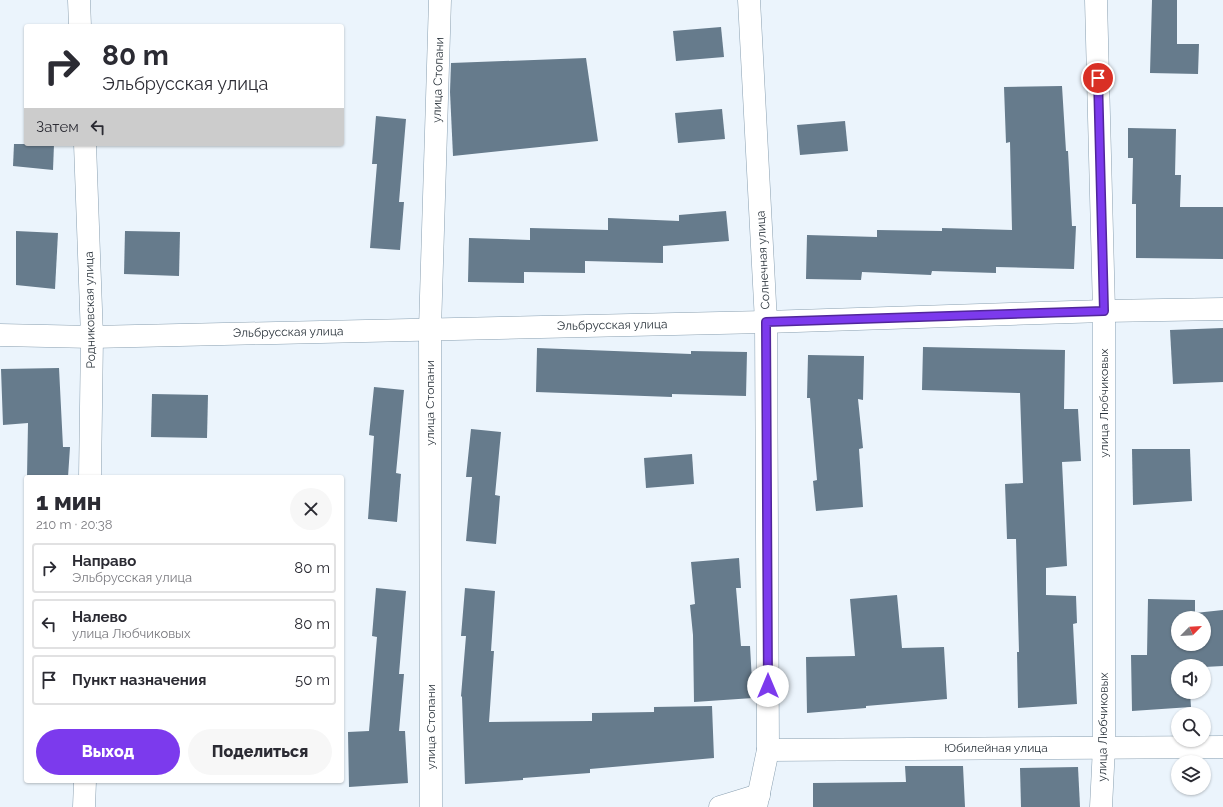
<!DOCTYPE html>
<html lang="ru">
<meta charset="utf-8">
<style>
body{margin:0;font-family:Raleway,sans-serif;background:#f7f7f7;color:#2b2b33;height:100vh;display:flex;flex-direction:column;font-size:15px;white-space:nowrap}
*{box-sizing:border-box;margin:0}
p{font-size:13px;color:#7c7c81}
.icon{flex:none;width:22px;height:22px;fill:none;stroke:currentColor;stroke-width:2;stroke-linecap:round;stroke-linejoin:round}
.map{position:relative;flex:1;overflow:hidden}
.details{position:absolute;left:24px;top:475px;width:320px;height:308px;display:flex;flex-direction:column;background:#fff;border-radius:4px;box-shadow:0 1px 3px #0004}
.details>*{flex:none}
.top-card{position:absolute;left:24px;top:24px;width:320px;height:122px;border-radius:4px;box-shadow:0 1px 3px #0004;background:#fff;color:#2b2b33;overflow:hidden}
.needle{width:26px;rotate:66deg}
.buttons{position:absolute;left:1171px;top:611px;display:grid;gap:8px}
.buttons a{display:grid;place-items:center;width:40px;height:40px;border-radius:50%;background:#fff;box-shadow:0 1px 3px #0004;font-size:20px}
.pin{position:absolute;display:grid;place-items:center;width:34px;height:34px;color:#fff;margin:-17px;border:2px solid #fff;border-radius:50%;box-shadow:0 1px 4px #0007}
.me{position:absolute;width:44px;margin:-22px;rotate:0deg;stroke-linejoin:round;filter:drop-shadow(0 0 3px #0008)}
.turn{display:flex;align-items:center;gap:14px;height:84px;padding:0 12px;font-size:18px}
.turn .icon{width:52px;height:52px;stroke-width:2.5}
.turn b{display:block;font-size:28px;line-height:34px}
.then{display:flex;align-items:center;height:38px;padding:0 12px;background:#0003;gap:8px;font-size:15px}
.round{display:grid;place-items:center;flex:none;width:42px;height:42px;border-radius:21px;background:#f7f7f7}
.summary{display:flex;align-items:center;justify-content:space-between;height:68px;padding:0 12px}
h1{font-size:24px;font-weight:800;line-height:30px}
.action{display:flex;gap:8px;margin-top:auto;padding:8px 12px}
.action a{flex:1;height:46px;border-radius:24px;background:#7c3aed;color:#fff;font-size:16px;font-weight:800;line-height:46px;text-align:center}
.action a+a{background:#f7f7f7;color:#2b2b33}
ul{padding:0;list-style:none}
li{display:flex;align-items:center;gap:12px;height:50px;margin:0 8px 6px;padding:0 4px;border:2px solid #e1e1e2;border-radius:4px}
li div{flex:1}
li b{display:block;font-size:15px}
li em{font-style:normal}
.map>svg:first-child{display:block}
.building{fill:#667b8c;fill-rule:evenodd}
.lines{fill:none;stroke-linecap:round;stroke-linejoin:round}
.street-casing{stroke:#8aa0b1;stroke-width:23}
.secondary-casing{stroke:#8aa0b1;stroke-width:23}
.street{stroke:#fff;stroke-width:22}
.secondary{stroke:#fff;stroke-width:22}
.route-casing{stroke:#51269a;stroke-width:10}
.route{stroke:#7c3aed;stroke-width:7}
.labels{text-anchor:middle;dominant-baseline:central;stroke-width:4;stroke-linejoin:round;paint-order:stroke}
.street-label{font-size:12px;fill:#2b343c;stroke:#fff}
</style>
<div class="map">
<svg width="1223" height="807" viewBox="0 0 1223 807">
<rect width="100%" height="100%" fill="#ebf4fc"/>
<g class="building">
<path d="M 1152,0 L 1177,0 L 1177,44 L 1199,44 L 1198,74 L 1150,73 Z"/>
<path d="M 721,27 L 724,57 L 676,61 L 673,31 Z"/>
<path d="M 586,58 L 598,141 L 453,156 L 450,92 L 451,63 Z"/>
<path d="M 1062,86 L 1066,151 L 1068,151 L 1072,226 L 1076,226 L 1074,269 L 996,267 L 996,273 L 932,271 L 931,275 L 862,272 L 861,280 L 806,279 L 807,235 L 877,237 L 877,230 L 942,231 L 942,228 L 1012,230 L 1010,142 L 1006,143 L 1004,87 Z"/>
<path d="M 722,109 L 725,139 L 678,143 L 675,113 Z"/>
<path d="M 376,116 L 406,119 L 399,202 L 404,202 L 400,250 L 370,248 L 377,164 L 372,164 Z"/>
<path d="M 845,121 L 848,151 L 800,155 L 797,125 Z"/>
<path d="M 1128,128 L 1176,129 L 1175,175 L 1181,175 L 1180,207 L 1223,207 L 1223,259 L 1136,258 L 1136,204 L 1132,204 L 1133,158 L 1128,158 Z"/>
<path d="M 14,144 L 54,144 L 53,170 L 13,166 Z"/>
<path d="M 726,211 L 729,241 L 663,246 L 663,263 L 585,261 L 585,273 L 524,272 L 524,283 L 468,282 L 469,238 L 530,240 L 530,228 L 608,230 L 608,218 L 679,221 L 679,215 Z"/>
<path d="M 16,231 L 58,233 L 55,289 L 16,285 Z"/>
<path d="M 125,231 L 180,232 L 179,276 L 124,274 Z"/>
<path d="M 1223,328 L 1223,382 L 1173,384 L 1170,330 Z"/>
<path d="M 923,347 L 1065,350 L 1064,409 L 1078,409 L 1081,461 L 1062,462 L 1067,566 L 1046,568 L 1046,595 L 1076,596 L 1077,623 L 1073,624 L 1077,704 L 1018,708 L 1017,652 L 1019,652 L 1016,539 L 1007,539 L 1005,484 L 1023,483 L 1020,393 L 922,390 Z"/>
<path d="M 537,348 L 691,354 L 691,351 L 747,352 L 746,396 L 672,394 L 672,397 L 536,392 Z"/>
<path d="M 808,355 L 864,356 L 863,400 L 858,399 L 863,448 L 859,449 L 863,507 L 816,511 L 813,481 L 817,480 L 810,398 L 807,398 Z"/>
<path d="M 59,368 L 63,447 L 70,447 L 68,477 L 27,477 L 28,423 L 3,425 L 1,369 Z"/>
<path d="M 374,387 L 404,390 L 396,473 L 401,474 L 397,522 L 368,519 L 374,436 L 369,435 Z"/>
<path d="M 152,394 L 208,395 L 207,438 L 151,437 Z"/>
<path d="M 471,429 L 501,432 L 495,495 L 500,496 L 496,544 L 466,541 L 472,477 L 466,477 Z"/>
<path d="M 1132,449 L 1190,449 L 1192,501 L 1133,505 Z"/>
<path d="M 692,454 L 694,484 L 646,488 L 644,458 Z"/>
<path d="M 739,558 L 741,588 L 736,588 L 741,646 L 750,646 L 753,698 L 694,702 L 693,635 L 690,605 L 695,604 L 691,562 Z"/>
<path d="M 376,588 L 406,591 L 399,674 L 404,674 L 399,731 L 405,731 L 408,783 L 349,787 L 348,732 L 369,731 L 377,637 L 372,636 Z"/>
<path d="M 465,588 L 495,591 L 491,651 L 494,651 L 489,722 L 592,721 L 592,713 L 654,712 L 654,707 L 712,706 L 714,758 L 590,769 L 590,773 L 523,778 L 523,780 L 465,784 L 462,697 L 461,696 L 466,636 L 461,636 Z"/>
<path d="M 897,595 L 902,648 L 944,647 L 947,699 L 866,706 L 866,708 L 807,713 L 806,657 L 855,656 L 850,599 Z"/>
<path d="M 1148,599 L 1195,600 L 1195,613 L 1223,610 L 1223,666 L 1204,667 L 1204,666 L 1178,666 L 1178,692 L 1190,692 L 1191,707 L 1132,711 L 1131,655 L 1147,655 ZM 1178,618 L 1204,618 L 1204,644 L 1178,644 Z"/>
<path d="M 905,766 L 963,766 L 965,807 L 813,807 L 813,783 L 906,782 Z"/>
<path d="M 1078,767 L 1080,807 L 1021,807 L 1020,768 Z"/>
</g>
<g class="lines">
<defs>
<g id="street">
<path d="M 79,0 L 80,26"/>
<path d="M 749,0 L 766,322 L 768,750 L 756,807"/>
<path d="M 1096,0 L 1104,311 L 1104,747 L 1101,807"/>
<path d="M 85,144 L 92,337 L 90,477"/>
<path d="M 768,750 L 1223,747"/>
<path d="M 84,807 L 85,781"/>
<path d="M 431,807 L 430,329 L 440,0"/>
<path d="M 720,807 L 759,795"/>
</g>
<path id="secondary" d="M 0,335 L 92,337 L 766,322 L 1104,311 L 1223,309"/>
</defs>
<use href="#street" class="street-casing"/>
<use href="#secondary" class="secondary-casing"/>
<use href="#street" class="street"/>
<use href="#secondary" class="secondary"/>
</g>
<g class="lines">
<defs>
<path id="route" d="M 768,686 L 766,322 L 1104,311 L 1098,78"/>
</defs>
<use href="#route" class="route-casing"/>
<use href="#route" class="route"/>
</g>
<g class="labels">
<g class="street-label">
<text transform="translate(438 80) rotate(-88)">улица Стопани</text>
<text transform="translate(763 260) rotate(-93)">Солнечная улица</text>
<text transform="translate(90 310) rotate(-91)">Родниковская улица</text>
<text transform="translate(612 325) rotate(-1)">Эльбрусская улица</text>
<text transform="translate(288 332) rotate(-1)">Эльбрусская улица</text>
<text transform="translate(430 403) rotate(-90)">улица Стопани</text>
<text transform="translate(1104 403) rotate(-90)">улица Любчиковых</text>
<text transform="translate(431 727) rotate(-90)">улица Стопани</text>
<text transform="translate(1103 727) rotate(-89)">улица Любчиковых</text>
<text x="996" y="748">Юбилейная улица</text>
</g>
</g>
</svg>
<div class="buttons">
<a><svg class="needle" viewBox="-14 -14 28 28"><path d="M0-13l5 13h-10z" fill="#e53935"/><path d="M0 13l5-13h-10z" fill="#7c7c81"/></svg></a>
<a><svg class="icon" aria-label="sound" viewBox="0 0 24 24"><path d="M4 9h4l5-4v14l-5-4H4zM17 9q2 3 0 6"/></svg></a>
<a><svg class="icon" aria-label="search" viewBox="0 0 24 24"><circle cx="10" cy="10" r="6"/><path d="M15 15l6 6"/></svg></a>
<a><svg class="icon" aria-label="layers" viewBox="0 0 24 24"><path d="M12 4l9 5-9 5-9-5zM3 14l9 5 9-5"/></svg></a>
</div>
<div class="pin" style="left:1098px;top:78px;background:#d93025"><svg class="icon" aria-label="arrive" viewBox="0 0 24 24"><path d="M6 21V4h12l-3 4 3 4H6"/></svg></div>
<svg class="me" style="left:768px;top:686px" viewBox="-20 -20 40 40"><circle r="19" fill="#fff"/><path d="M0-13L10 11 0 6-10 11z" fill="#7c3aed"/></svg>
<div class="top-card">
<div class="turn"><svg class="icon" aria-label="right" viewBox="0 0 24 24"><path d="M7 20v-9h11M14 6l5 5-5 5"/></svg><div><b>80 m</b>Эльбрусская улица</div></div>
<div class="then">Затем<svg class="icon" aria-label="left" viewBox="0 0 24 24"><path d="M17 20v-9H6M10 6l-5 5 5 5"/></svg></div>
</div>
<section class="details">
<div class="summary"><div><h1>1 мин</h1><p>210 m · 20:38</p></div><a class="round"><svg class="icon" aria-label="close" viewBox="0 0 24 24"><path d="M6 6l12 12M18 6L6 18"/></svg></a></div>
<ul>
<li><svg class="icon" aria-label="right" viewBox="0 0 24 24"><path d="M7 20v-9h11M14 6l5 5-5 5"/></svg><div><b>Направо</b><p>Эльбрусская улица</p></div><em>80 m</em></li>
<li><svg class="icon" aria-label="left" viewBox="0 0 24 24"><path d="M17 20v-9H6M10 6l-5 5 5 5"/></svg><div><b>Налево</b><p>улица Любчиковых</p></div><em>80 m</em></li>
<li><svg class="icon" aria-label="arrive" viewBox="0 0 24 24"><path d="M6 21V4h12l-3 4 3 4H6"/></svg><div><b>Пункт назначения</b></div><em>50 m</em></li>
</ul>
<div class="action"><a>Выход</a><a>Поделиться</a></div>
</section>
</div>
